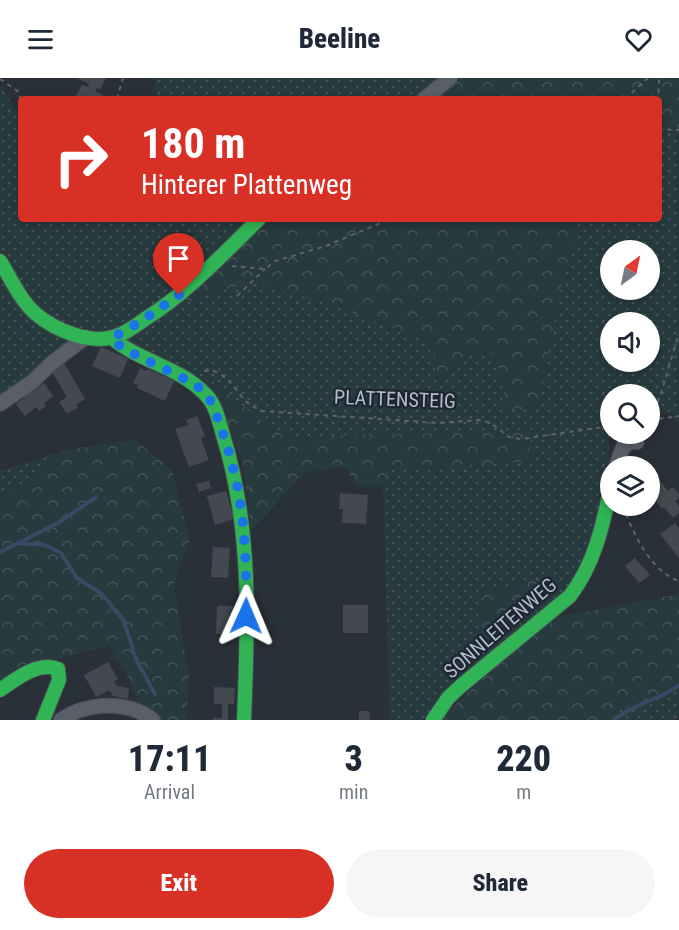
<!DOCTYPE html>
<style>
body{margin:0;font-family:"Roboto Condensed",sans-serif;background:#f6f6f7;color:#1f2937;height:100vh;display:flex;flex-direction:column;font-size:22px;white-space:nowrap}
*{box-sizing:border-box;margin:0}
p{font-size:20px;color:#747a83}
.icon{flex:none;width:33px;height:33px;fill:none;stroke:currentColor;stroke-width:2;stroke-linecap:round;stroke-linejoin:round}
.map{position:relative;height:642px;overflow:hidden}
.side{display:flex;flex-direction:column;background:#fff;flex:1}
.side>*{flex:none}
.guide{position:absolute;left:18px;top:18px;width:644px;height:126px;border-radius:6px;box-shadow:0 3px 9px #0003;background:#d93025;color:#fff;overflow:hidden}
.needle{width:39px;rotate:33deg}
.buttons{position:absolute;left:600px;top:162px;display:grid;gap:12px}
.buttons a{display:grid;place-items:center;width:60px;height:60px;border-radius:50%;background:#fff;box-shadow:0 3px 9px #0003;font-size:30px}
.pin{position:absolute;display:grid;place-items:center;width:51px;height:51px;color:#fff;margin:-62px -26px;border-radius:50% 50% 50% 0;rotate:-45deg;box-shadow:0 0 6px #0007}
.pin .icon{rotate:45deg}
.me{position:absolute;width:66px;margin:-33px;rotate:1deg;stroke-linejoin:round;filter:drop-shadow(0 0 4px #0008)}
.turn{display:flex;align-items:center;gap:21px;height:126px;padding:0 24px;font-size:27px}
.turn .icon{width:78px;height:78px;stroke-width:2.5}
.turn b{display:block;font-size:42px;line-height:51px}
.eta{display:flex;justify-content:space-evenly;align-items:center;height:102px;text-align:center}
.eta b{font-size:36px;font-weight:800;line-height:42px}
.cta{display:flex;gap:12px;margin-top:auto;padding:12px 24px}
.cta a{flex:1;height:69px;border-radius:36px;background:#d93025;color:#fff;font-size:24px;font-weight:800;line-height:69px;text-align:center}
.cta a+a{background:#f6f6f7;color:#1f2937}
header{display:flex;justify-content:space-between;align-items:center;height:78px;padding:0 24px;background:#fff;font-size:27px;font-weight:800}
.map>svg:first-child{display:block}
.grass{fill:url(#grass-dots);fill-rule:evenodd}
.forest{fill:url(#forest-crowns)}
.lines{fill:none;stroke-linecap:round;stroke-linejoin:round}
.stream{stroke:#384963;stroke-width:4}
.building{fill:#444950}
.street-casing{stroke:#484c53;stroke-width:16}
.fast-casing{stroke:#484c53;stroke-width:16}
.path{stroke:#5d636a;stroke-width:2;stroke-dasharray:4.5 4.5;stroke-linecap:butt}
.street{stroke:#5a5e66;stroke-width:14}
.fast{stroke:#30b455;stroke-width:14}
.route{stroke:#1a73e8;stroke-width:10;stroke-dasharray:0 18}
.labels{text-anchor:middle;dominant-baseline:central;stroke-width:4.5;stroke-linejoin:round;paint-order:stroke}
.street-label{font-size:20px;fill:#b4bcc9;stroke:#1d2633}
</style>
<header><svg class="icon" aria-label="menu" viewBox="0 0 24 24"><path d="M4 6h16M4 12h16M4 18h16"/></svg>Beeline<svg class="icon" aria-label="heart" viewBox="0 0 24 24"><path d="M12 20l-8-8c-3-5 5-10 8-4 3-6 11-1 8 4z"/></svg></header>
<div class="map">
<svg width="679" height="642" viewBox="0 0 679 642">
<defs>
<pattern id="grass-dots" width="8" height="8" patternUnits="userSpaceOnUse" patternTransform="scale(1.5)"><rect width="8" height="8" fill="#273a3e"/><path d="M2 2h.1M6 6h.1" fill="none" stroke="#445559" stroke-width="1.8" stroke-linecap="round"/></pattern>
<pattern id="forest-crowns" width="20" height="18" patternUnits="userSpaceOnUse" patternTransform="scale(1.5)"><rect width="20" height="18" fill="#273a3e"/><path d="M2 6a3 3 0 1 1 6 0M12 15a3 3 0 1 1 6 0" fill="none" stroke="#445559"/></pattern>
</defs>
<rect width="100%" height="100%" fill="#2a3038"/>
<g class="grass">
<path d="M 154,0 L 450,0 L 423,21 L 156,21 Z"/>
<path d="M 0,7 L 12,26 L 21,36 L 21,141 L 258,141 L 183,226 L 217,213 L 256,205 L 328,226 L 425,261 L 435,276 L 436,298 L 451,296 L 464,278 L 487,271 L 498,286 L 508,333 C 534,271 568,208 578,141 L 658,141 L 659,53 L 665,50 L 679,53 L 679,348 L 671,334 L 650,337 L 650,316 L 610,316 L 608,402 L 599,451 L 567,513 L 478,588 L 428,642 L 390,642 L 383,409 L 389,391 L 531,384 L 531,351 L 500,355 L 372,356 L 301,360 L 272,352 L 249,334 L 191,299 L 86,259 L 0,326 ZM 610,172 L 650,172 L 650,212 L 610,212 ZM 610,244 L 650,244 L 650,284 L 610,284 Z"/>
<path d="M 66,372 L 0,422 L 0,393 Z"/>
<path d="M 679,608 L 679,636 L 675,642 L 604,642 L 620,630 Z"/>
</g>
<g class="forest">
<path d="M 450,0 L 679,0 L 679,53 L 665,50 L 659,53 L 658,21 L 423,21 Z"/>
<path d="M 258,141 L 578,141 L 575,161 L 561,209 L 538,330 L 508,333 L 498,286 L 487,271 L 464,278 L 442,305 L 436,298 L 435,276 L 425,261 L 328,226 L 256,205 L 217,213 L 183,226 L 196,190 Z"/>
<path d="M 191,299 L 215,304 L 272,352 L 301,360 L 372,356 L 500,355 L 531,351 L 532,384 L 389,391 L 383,409 L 359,409 L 344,388 L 305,395 L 251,453 L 242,382 L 215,320 Z"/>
<path d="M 135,362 L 172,392 L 190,461 L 174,505 L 189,601 L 186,642 L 159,642 L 139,630 L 130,602 L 109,568 L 50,583 L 0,608 L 0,422 L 66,372 Z"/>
<path d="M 536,501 L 546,531 L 478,588 L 479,514 Z"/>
<path d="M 679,516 L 679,608 L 620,630 L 604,642 L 440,642 L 506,577 L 553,540 Z"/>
</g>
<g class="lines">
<g class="stream">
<path d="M 18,465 L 45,467 L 61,475 L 77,500 L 102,516 L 124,543 L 136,581 L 155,616"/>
<path d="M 0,474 L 58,445 L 96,419"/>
<path d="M 614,642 C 633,626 659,622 679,607"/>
</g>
</g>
<g class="building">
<path d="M 77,0 L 106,0 L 100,12 L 97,10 L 95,13 L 111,21 L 82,21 L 76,18 L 82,7 L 88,9 L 89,6 Z"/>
<path d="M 101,269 L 128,281 L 120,300 L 92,288 Z"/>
<path d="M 64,285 L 85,321 L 76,327 L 78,330 L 67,336 L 59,324 L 67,319 L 51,292 Z"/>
<path d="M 140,290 L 146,293 L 148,291 L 174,303 L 165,323 L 137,310 L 138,307 L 133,305 Z"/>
<path d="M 44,305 L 53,318 L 44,325 L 46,328 L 39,333 L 36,329 L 25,338 L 16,326 L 24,320 L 21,317 L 34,308 L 36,311 Z"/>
<path d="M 197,338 L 205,358 L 201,360 L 209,382 L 189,389 L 175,351 L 188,347 L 186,342 Z"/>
<path d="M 209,403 L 211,410 L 199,414 L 196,406 Z"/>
<path d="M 660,403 L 668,413 L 673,409 L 679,416 L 679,420 L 675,423 L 679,428 L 679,435 L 673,440 L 664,429 L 662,431 L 650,415 L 650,412 Z"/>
<path d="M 226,413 L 234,441 L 215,447 L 207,418 Z"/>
<path d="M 340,415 L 368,417 L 366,446 L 342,445 L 343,431 L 339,431 Z"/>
<path d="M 675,445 L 679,451 L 679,480 L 660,456 Z"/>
<path d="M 213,469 L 230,470 L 228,500 L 211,499 Z"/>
<path d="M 635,480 L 650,497 L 639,505 L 625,488 Z"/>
<rect x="343" y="527" width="25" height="28"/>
<path d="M 217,528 L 233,528 L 232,557 L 216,556 Z"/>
<path d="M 108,584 L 118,601 L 114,603 L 117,608 L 129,610 L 128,621 L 113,618 L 109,612 L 96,619 L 84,597 Z"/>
<path d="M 214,609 L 235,610 L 234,626 L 228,626 L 228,642 L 213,642 L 213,640 L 222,640 L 222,626 L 214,626 Z"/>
<path d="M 359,633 L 369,633 L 370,642 L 359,642 Z"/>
</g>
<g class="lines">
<defs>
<g id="street">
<path d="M 424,21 L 450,0"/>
<path d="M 0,326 L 32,304 L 53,284 L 86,259"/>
<path d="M 616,388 L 623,369 L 629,364 L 637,364"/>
<path d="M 61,642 C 87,624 128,622 153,642"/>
</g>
<g id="fast">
<path d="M 0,183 C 11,201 20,222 36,236 C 55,252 89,266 113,259 C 125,256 135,248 145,241 C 188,214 223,176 259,141"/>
<path d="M 112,260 C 140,284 180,289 205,316 C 216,326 219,344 223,357 C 252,450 248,546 244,642"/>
<path d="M 0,612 C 16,601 38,583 58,591 L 59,602 L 43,642"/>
<path d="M 433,642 L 448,620 L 462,607 L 570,518 C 594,486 602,451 610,413"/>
</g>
</defs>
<use href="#street" class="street-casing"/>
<use href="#fast" class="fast-casing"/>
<g class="path">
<path d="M 0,1 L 19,14 L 21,24"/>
<path d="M 117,21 L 123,0"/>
<path d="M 625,21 L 648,0"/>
<path d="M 658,33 L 659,0"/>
<path d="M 658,51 L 679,52"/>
<path d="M 232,188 L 265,191 L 275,183 L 326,168 L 390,141"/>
<path d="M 237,218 L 265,191"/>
<path d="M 204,293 C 226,289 235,315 249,326 C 253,329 258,331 262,333 L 438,345 L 480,342 L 491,345 L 509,359 L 521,361 L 610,348"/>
<path d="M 650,341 L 660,319 L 679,255"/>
<path d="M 650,342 L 679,338"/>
<path d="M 623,428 C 633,455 650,493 679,503"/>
</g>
<use href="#street" class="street"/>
<use href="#fast" class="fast"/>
</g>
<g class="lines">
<path class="route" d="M 179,217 L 140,244 L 112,260 L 122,270 L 191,304 C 197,308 204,312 208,319 C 214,327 217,339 220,348 C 244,411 247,471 246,538"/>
</g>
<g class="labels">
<g class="street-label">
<text transform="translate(395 321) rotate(2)">PLATTENSTEIG</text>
<text transform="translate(500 550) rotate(-41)">SONNLEITENWEG</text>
</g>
</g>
</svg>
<div class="buttons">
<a><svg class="needle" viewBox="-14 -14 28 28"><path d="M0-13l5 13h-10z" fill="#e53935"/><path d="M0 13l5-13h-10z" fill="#747a83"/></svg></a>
<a><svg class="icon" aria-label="sound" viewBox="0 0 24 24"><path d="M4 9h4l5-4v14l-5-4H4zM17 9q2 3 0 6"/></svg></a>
<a><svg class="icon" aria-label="search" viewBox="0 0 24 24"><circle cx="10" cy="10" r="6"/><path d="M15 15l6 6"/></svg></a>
<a><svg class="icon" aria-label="layers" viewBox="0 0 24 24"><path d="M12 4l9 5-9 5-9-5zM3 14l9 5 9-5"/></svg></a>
</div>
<div class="pin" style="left:179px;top:217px;background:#d93025"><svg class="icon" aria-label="arrive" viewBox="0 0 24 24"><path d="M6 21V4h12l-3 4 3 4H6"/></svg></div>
<svg class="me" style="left:246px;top:538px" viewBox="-20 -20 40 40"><path d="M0-17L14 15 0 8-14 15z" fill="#1a73e8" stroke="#fff" stroke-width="4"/></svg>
<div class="guide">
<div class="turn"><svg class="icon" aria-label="right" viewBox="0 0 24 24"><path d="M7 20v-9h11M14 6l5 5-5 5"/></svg><div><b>180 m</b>Hinterer Plattenweg</div></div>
</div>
</div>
<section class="side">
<div class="eta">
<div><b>17:11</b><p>Arrival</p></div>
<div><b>3</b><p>min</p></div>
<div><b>220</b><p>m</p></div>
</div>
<div class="cta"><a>Exit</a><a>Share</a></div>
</section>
